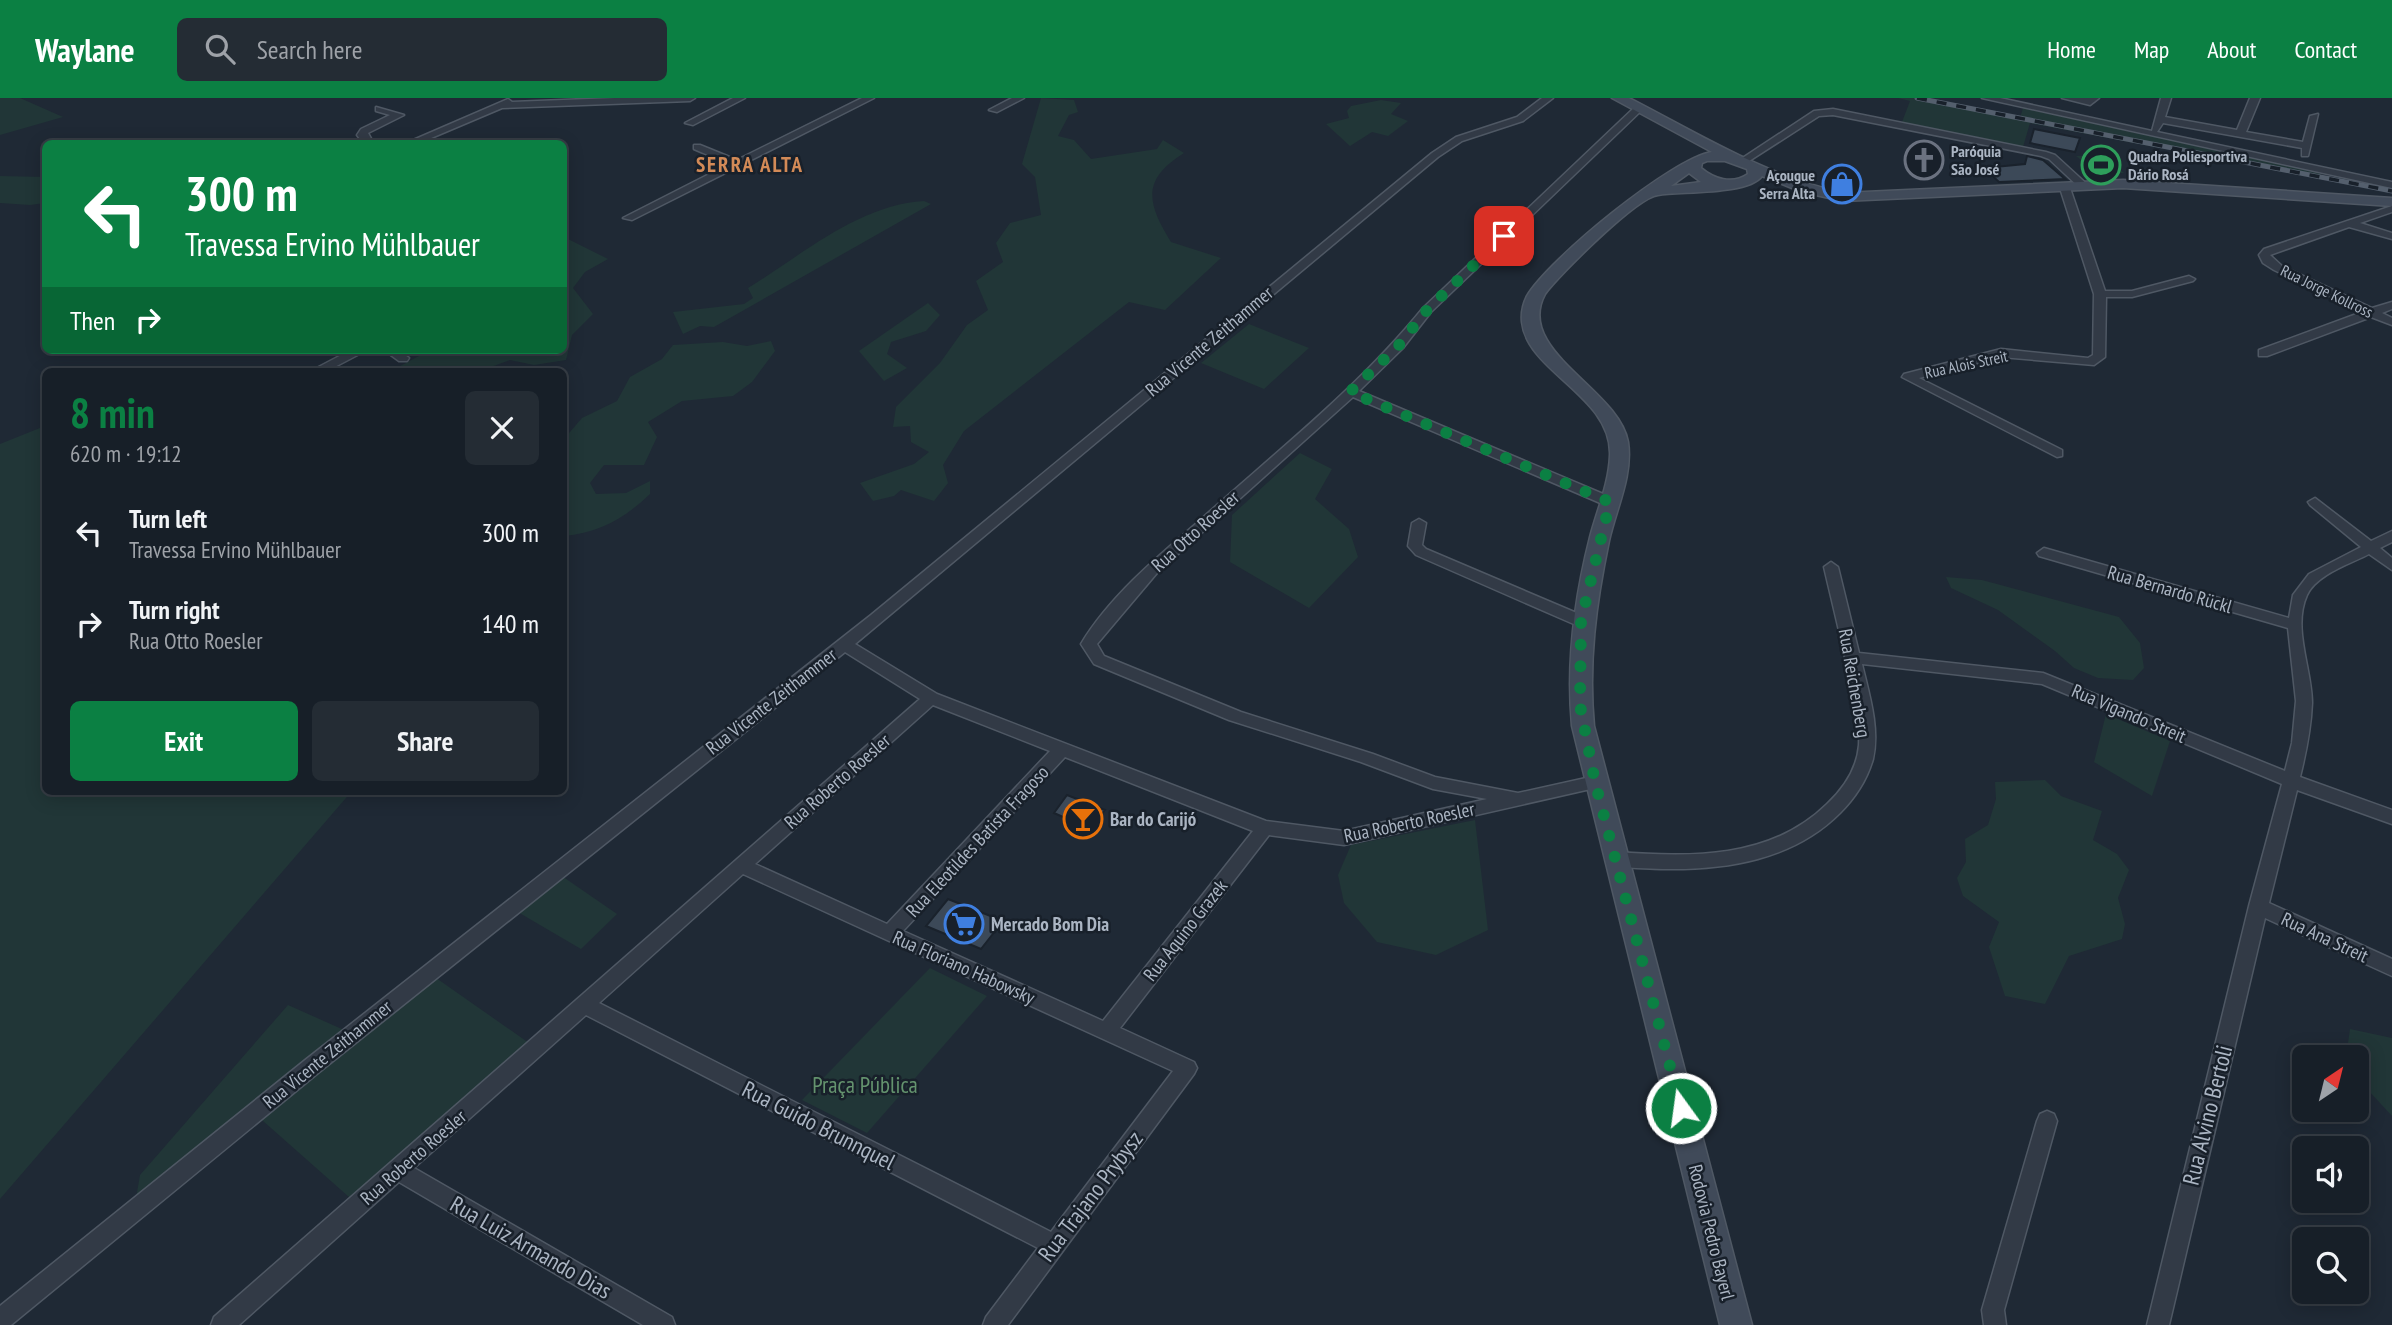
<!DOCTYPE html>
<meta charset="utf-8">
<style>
body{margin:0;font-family:"PT Sans Narrow",sans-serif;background:#242c34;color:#f1f3f6;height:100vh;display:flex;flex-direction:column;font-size:26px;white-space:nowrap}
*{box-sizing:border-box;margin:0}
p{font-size:23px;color:#9ea2a8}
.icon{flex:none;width:38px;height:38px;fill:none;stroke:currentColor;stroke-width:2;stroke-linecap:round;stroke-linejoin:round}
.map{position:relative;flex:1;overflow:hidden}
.drawer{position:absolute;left:42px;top:270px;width:525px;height:427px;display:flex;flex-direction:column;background:#171f28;border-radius:10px;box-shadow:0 4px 18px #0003,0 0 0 2px #363d45}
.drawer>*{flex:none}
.hud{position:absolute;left:42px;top:42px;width:525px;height:214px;border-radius:10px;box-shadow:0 4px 18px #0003,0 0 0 2px #363d45;background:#0b8043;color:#fff;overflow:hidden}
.needle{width:46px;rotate:35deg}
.controls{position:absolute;left:2292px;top:947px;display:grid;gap:14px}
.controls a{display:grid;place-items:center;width:77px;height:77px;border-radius:10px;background:#171f28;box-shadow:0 4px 18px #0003,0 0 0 2px #363d45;font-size:35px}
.pin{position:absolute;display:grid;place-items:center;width:60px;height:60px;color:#fff;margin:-30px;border-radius:14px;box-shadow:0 4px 10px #0006}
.me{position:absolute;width:77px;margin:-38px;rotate:346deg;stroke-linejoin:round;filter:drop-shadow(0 0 5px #0008)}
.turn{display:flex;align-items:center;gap:24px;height:147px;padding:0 28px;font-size:32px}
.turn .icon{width:91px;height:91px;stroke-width:2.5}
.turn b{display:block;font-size:49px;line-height:60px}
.then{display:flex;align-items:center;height:66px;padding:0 28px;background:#0003;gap:14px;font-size:26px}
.round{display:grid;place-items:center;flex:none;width:74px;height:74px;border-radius:10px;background:#242c34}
.summary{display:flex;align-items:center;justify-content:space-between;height:119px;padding:0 28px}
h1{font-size:42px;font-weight:700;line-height:52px;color:#0b8043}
.button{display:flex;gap:14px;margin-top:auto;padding:14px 28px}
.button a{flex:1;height:80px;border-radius:10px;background:#0b8043;color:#fff;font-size:28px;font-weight:700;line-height:80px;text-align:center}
.button a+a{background:#242c34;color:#f1f3f6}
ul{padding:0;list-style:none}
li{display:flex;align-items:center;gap:21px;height:91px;padding:0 28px}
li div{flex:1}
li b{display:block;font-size:26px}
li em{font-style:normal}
header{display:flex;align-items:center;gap:42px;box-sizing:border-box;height:98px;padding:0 35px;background:#0b8043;color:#fff}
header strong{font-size:33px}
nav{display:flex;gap:38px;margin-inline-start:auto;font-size:24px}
.search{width:490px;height:63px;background:#242c34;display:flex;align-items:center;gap:18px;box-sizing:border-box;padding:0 24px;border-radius:10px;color:#9ea2a8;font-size:26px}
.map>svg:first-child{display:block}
.green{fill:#213637}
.building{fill:#3c4958;stroke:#1a222c;stroke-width:2}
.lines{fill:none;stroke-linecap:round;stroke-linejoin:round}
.minor-casing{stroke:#4f5864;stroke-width:3}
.secondary-casing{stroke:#4f5864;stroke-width:3}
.minor{fill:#323a46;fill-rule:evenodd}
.secondary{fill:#404a59;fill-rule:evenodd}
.rail-casing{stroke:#545f6d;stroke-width:5}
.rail{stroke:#18202a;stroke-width:3.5;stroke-dasharray:10;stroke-linecap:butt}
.route{stroke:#0b8043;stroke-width:12;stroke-dasharray:0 21.6}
.labels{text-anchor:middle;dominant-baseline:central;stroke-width:5;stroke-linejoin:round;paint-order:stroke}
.far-poi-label{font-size:16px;font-weight:bold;fill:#abb5c3;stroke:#18202a;text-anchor:start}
.far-street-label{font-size:16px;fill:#abb5c3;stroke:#18202a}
.street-label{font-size:19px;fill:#abb5c3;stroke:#18202a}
.poi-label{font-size:19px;font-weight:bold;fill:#abb5c3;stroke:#18202a;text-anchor:start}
.far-district-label{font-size:21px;font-weight:bold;letter-spacing:2px;fill:#d38a57;stroke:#18202a}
.near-park-label{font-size:23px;fill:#64936e;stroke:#18202a}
.near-street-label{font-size:23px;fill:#abb5c3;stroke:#18202a}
</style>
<header>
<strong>Waylane</strong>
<div class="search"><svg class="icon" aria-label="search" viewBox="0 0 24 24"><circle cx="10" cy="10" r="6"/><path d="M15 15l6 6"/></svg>Search here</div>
<nav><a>Home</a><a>Map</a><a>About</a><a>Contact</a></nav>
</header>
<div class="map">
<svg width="2392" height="1227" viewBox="0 0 2392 1227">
<rect width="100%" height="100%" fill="#1f2935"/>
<g class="green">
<path d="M 0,0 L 20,0 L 63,19 L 0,37 Z"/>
<path d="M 1041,0 L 1074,2 L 1078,14 L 1069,17 L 1058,38 L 1074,42 L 1091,61 L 1157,51 L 1163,42 L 1184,55 C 1141,82 1147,105 1171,144 L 1221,160 L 1165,212 L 1129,204 L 964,333 L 943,367 L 948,385 L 934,403 L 901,392 L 894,398 L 873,403 L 860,385 L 914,366 L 929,354 L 911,344 L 910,328 L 893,329 L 896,309 L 940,265 L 967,227 L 988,212 L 976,183 L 1003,164 L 996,145 L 1010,125 L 1041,117 L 1035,79 L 1022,66 Z"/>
<path d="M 1898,0 L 1921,0 L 2020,20 L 2023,10 L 2316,73 L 2327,82 L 2030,25 L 2023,49 L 1902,24 L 1910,3 Z"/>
<path d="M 1381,2 L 1401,5 L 1391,16 L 1408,23 L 1388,38 L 1372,34 L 1350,48 L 1326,26 L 1349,20 L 1347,13 L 1351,8 Z"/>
<path d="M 2103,57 L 2124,75 L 2100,76 L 2076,58 Z"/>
<path d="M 0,78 L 45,79 L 45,105 L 30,107 L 0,105 Z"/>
<path d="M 924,103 L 931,106 L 714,229 L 700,228 L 683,236 L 673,214 L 744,206 L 753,200 L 748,190 C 802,157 858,107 924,103 Z"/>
<path d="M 564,139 L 608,161 L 585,174 L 573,190 L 593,216 L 572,237 L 566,262 L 534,267 L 510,262 L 480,273 L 391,273 L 430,252 L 564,252 Z"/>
<path d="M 928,205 L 940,217 L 926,233 L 891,244 L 887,256 L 907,270 L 884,283 L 859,253 Z"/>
<path d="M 1249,226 L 1309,250 L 1264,291 L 1201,265 Z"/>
<path d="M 771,243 L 775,253 L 752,284 L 733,298 L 682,303 L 648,324 L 657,339 L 644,367 L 604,367 L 590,385 L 596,396 L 626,395 L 650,383 L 650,396 C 625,420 599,435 564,438 L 564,341 L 582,320 L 617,303 L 630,279 L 662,261 L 673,247 L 723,244 L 747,248 Z"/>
<path d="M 45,328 L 46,693 L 352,693 L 0,1101 L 0,346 Z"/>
<path d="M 1300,355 L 1332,371 L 1315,401 L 1349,431 L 1358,459 L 1309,510 L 1230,464 L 1232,417 Z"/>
<path d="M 1946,479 L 1982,482 L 2119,519 L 2140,545 L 2144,570 L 2133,582 L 2098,580 L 2074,570 L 2055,553 L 1998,512 L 1951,490 Z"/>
<path d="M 2106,616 L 2170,643 L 2152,698 L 2094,664 Z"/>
<path d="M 2045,682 L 2061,698 L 2102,713 L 2093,742 L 2117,756 L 2129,772 L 2118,800 L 2125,826 L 2122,841 L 2069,858 L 2045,906 L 2005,898 L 1989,849 L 1999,824 L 1963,798 L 1957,780 L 1966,764 L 1965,741 L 1988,727 L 1996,701 L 1995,684 Z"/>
<path d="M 1475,722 L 1488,832 L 1436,857 L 1377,844 L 1344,805 L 1338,777 L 1351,747 Z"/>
<path d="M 556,774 L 617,816 L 581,851 L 511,810 Z"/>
<path d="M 930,870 L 987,898 L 867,1035 L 802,1002 Z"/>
<path d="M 429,875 L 536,950 L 358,1107 L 254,1015 L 134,1112 L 140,1077 L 288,907 L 353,936 Z"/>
<path d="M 2350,931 L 2392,940 L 2392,1018 L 2357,980 L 2357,959 L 2346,959 Z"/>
</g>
<g class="building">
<path d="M 2034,31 L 2080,40 L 2075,54 L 2030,45 Z"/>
<path d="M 2027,58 L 2043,62 L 2065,81 L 1999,84 L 1984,70 L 2025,66 Z"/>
<path d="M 1067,697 L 1105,712 L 1090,731 L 1054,715 Z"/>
<path d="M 948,801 L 1003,823 L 981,851 L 926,828 Z"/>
</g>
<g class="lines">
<defs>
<g id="minor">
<path d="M 615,0 L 695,0 L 690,3 L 502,10 L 417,46 L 404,46 L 508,1 L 512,4 Z"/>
<path d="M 733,0 L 745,0 L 693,27 L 685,25 Z"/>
<path d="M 862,0 L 874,0 L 632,122 L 623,120 L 729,66 L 694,51 L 694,47 L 700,47 L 737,62 Z"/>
<path d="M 1012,0 L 1024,0 L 997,14 L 989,12 Z"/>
<path d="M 1542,0 L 1553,0 L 1523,23 L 1462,43 L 1438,59 L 855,546 L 937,596 L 1266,723 L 1344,733 L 1487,701 L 1433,691 L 1361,664 L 1229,622 L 1094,566 L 1081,546 C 1109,499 1158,458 1199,423 C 1276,354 1358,290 1423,210 L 1636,8 L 1644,10 L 1431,214 L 1403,250 L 1359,293 L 1615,401 L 1617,404 L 1615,407 L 1605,407 L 1353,299 L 1157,475 L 1097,546 L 1104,558 L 1241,614 L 1373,656 L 1435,679 L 1518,695 L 1595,678 L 1601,679 L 1603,684 L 1601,689 L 1595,690 L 1344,747 L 1269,737 L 1120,930 L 1194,964 L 1197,970 L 1194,976 L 1008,1227 L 983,1227 L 986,1219 L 1038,1150 L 586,917 L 414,1070 L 672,1219 L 675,1227 L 643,1227 L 399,1084 L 239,1227 L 211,1227 L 214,1219 L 920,601 L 845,554 L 318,975 L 11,1227 L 0,1227 L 0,1208 L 304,963 L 871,517 L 1432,55 L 1456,39 L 1517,19 ZM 933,607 L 1050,653 L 887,826 L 755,766 ZM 1065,659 L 1253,733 L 1103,923 L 903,833 ZM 743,776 L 1173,973 L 1051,1134 L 599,905 Z"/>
<path d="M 1982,0 L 2000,0 L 2152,33 L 2161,0 L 2171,0 L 2165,19 L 2237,32 L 2250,0 L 2260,0 L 2246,34 L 2303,44 L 2310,18 L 2318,16 L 2308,58 L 2302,58 L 2302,50 L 2163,25 L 2157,34 L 2392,84 L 2392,90 Z"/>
<path d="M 2062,0 L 2099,0 L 2090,7 Z"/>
<path d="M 376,9 L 404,17 L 368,35 L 374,46 L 364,46 L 357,37 L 361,31 L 390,17 L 376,13 Z"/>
<path d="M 1833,11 L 2046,54 L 2055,57 L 2090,89 L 2081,91 L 2049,61 L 2041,58 L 1833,17 L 1819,18 L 1746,65 L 1738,63 L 1814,13 Z"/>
<path d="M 2065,87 L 2070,90 L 2105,193 L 2132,193 L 2189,178 L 2195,181 L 2193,183 L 2132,199 L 2106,199 L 2105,259 L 2094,267 L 2001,259 L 1919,280 L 2062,352 L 2062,358 L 2057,359 L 1902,279 L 1904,276 L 2001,251 L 2088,260 L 2093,257 L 2094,196 L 2060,90 Z"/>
<path d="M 2392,108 L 2392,114 L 2360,125 L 2392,135 L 2392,141 L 2349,129 L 2270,157 L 2282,168 L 2372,210 L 2392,204 L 2392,211 L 2382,215 L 2392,220 L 2392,227 L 2371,219 L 2267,258 L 2259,258 L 2259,252 L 2362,214 L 2274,172 L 2263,165 L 2259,157 L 2264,151 Z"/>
<path d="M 351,252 L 367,252 L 327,273 L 311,273 Z"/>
<path d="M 384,252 L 398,252 L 409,260 L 407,263 L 399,263 Z"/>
<path d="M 2315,400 L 2371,443 L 2392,433 L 2392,444 L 2380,450 L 2392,460 L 2392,472 L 2369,456 C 2350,466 2317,476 2307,497 C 2292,530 2312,571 2312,605 C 2311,630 2306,655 2300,679 L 2392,712 L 2392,726 L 2297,692 L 2269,805 L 2392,861 L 2392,878 L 2265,820 L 2169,1227 L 2147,1227 L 2249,808 L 2282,686 L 2042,586 L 1862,566 C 1869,596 1880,630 1873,661 C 1867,682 1855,700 1840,715 C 1793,762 1727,772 1663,771 C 1646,770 1626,771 1610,766 L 1607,761 L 1610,756 L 1616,754 C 1690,759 1770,762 1827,706 C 1844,690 1857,671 1859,647 C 1860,630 1856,615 1853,599 C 1845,555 1834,512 1824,469 L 1831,464 L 1838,469 L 1859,555 L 2043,575 L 2285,673 L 2292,645 L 2296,603 L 2288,530 L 2039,458 L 2037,455 L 2044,450 L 2289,520 L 2293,497 L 2309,476 L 2361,449 L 2310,407 L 2308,404 Z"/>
<path d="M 1419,421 L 1426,425 L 1422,447 L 1426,451 L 1586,519 L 1588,523 L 1586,527 L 1576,527 L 1416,457 L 1408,448 L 1412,425 Z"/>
<path d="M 2047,1013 L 2054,1016 L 2057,1023 L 2004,1212 L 2006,1227 L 1984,1227 L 1982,1212 L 2037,1023 L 2040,1016 Z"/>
</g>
<path id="secondary" d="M 1612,0 L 1629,0 C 1699,36 1766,78 1843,95 L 2123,82 L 2392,100 L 2392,108 L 2123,90 L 1843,103 L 1802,94 L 1762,78 C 1748,97 1682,93 1658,97 C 1637,99 1559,177 1545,196 C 1514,253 1619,291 1628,344 C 1633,378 1616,411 1609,443 C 1596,505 1588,565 1594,628 L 1752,1227 L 1720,1227 L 1572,628 C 1566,564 1574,502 1590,439 C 1597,412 1609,386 1610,357 C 1612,298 1527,274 1522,224 C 1521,215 1523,206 1527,198 C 1548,162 1672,60 1712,54 ZM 1707,63 L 1725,63 L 1747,71 L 1748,76 C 1732,87 1714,81 1701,70 L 1702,65 ZM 1689,75 L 1701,84 L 1671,88 Z"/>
</defs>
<use href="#minor" class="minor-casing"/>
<use href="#secondary" class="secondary-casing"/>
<use href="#minor" class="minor"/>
<use href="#secondary" class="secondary"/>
<defs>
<path id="rail" d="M 1917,0 L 2392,93"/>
</defs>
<use href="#rail" class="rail-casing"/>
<use href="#rail" class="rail"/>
</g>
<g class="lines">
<path class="route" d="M 1504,138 L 1427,212 L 1399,247 L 1350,294 L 1610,404 L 1581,523 L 1580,607 L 1595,684 L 1681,1010"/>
</g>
<defs>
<symbol id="church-ring" viewBox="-11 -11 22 22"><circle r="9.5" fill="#18202a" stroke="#6b7280" stroke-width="1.5"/><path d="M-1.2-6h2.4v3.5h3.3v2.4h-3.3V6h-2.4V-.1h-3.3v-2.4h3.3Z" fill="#6b7280"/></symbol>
<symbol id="stadium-ring" viewBox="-11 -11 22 22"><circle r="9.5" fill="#18202a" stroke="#2e9e5b" stroke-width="1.5"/><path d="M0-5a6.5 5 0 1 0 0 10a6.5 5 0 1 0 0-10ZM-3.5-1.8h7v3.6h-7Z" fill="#2e9e5b"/></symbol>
<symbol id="shop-ring" viewBox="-11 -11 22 22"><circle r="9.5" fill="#18202a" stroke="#3f7fe0" stroke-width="1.5"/><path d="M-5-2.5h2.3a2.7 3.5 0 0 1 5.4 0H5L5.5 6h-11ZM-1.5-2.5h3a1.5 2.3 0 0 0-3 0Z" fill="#3f7fe0"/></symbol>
<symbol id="bar-ring" viewBox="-11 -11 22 22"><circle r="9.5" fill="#18202a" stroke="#e8710a" stroke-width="1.5"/><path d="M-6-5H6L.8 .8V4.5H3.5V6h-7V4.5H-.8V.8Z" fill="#e8710a"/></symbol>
<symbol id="supermarket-ring" viewBox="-11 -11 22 22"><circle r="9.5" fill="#18202a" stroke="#3f7fe0" stroke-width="1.5"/><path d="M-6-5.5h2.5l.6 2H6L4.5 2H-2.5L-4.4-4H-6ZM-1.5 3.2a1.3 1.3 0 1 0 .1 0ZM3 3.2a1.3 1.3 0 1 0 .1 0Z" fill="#3f7fe0"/></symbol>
</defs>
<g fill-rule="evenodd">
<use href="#church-ring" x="1902" y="40" width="44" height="44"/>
<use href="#stadium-ring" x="2079" y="45" width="44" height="44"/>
<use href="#shop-ring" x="1820" y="64" width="44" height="44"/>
<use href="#bar-ring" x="1061" y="699" width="44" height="44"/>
<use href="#supermarket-ring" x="942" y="804" width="44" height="44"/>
</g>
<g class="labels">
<g class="far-poi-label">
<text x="1951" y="53">Paróquia<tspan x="1951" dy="18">São José</tspan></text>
<text x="2128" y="58">Quadra Poliesportiva<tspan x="2128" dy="18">Dário Rosá</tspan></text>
<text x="1815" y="77" text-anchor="end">Açougue<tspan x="1815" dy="18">Serra Alta</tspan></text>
</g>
<g class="far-street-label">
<text transform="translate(2327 193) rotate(26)">Rua Jorge Kollross</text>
<text transform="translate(1966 266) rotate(-12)">Rua Alois Streit</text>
</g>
<g class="street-label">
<text transform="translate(1209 243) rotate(-40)">Rua Vicente Zeithammer</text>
<text transform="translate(1195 433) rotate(-42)">Rua Otto Roesler</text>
<text transform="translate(2170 491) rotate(16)">Rua Bernardo Rückl</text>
<text transform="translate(1855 585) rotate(80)">Rua Reichenberg</text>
<text transform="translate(771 603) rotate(-38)">Rua Vicente Zeithammer</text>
<text transform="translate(2129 615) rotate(23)">Rua Vigando Streit</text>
<text transform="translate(837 683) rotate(-41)">Rua Roberto Roesler</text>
<text transform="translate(1409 724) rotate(-12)">Rua Roberto Roesler</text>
<text transform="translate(977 743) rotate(-47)">Rua Eleotildes Batista Fragoso</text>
<text transform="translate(1185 832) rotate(-52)">Rua Aquino Grazek</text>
<text transform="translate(2325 839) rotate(25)">Rua Ana Streit</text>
<text transform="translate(964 869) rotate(24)">Rua Floriano Habowsky</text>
<text transform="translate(327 956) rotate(-39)">Rua Vicente Zeithammer</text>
<text transform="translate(413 1059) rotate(-41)">Rua Roberto Roesler</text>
<text transform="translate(1712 1134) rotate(76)">Rodovia Pedro Bayerl</text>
</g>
<g class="poi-label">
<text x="1110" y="721">Bar do Carijó</text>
<text x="991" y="826">Mercado Bom Dia</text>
</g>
<g class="far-district-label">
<text x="750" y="66">SERRA ALTA</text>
</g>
<g class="near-park-label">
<text x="865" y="986">Praça Pública</text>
</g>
<g class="near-street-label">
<text transform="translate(2207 1017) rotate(-76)">Rua Alvino Bertoli</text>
<text transform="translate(819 1027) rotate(27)">Rua Guido Brunnquel</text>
<text transform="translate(1090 1098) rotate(-53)">Rua Trajano Prybysz</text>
<text transform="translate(531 1149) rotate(30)">Rua Luiz Armando Dias</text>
</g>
</g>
</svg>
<div class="controls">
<a><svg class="needle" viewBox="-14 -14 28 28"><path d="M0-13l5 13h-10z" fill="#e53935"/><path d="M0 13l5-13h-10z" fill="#9ea2a8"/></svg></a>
<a><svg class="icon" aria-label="sound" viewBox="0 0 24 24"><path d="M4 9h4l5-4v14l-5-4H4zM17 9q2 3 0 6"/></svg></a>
<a><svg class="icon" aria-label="search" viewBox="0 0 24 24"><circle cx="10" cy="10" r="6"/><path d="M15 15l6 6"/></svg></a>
</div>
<div class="pin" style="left:1504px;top:138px;background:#d93025"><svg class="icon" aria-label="arrive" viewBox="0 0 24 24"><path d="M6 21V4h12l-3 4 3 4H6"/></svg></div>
<svg class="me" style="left:1681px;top:1010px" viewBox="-20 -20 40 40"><circle r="17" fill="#0b8043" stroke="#fff" stroke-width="3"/><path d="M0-11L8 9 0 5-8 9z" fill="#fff"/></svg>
<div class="hud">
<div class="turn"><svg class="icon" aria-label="left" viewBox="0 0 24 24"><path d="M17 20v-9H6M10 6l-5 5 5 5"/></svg><div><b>300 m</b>Travessa Ervino Mühlbauer</div></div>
<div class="then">Then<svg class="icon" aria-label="right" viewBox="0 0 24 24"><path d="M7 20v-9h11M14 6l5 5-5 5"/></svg></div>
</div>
<section class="drawer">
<div class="summary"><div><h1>8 min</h1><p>620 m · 19:12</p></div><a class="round"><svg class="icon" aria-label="close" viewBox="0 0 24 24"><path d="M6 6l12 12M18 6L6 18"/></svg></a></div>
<ul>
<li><svg class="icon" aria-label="left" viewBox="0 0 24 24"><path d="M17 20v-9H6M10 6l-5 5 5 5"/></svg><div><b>Turn left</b><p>Travessa Ervino Mühlbauer</p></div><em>300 m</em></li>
<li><svg class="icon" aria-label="right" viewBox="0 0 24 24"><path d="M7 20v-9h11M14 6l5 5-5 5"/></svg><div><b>Turn right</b><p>Rua Otto Roesler</p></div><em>140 m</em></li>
</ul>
<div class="button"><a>Exit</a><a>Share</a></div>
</section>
</div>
